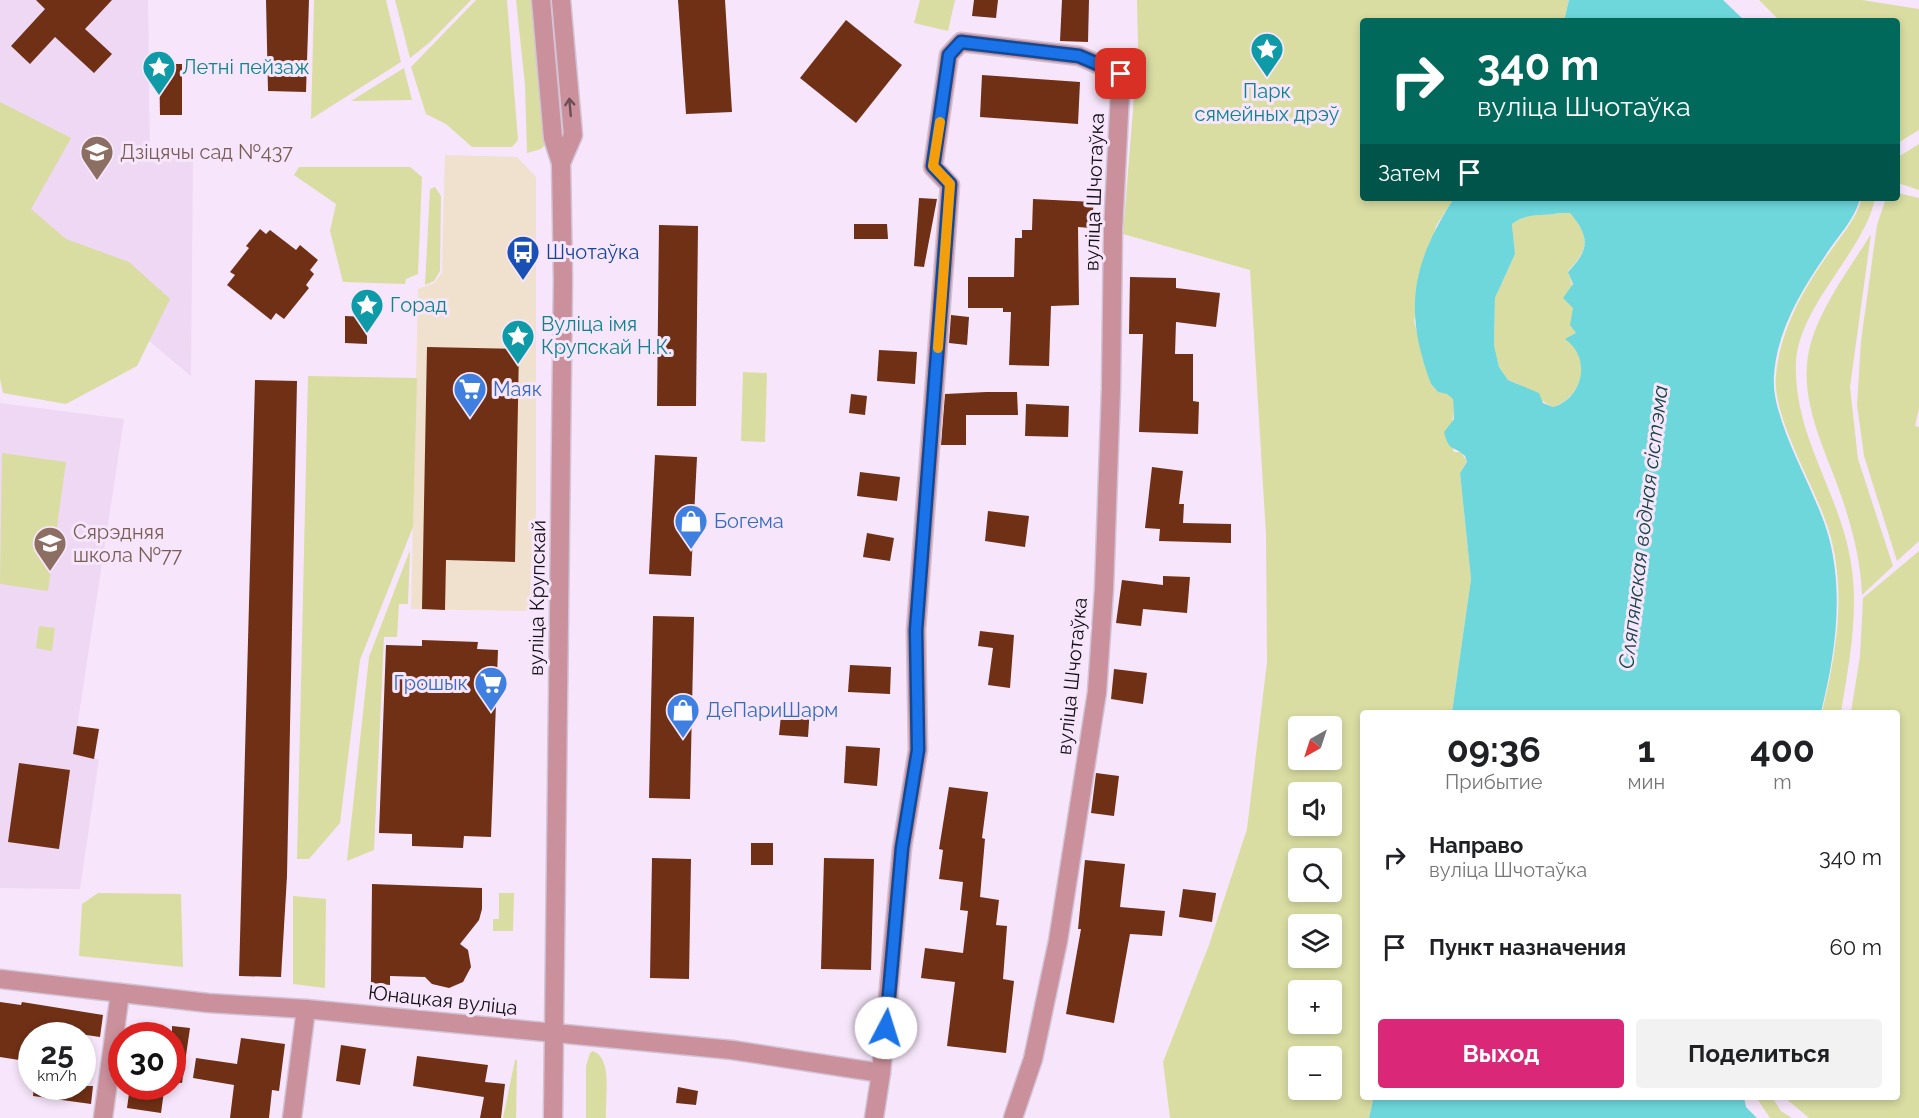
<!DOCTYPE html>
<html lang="ru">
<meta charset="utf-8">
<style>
body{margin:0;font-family:Raleway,sans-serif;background:#f2f2f2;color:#202124;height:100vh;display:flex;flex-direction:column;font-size:22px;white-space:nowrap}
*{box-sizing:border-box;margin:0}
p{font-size:20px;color:#757577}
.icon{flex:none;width:33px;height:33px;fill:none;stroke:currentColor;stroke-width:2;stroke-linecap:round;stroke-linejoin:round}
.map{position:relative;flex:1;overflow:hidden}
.side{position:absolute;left:1360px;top:710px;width:540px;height:390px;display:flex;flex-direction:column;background:#fff;border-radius:6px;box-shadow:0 3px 9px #0003}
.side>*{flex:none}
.banner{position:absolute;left:1360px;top:18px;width:540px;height:183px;border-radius:6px;box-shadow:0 3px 9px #0003;background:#00695c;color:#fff;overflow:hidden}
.needle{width:39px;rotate:219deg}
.tools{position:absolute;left:1288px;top:716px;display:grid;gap:12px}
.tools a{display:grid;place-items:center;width:54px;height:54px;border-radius:6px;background:#fff;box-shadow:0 3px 9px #0003;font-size:30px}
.speed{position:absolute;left:18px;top:1022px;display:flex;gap:12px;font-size:30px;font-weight:700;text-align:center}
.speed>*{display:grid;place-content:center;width:78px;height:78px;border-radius:50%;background:#fff;box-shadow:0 3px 9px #0003;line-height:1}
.speed small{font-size:15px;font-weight:400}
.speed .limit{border:9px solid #d22;background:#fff;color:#111}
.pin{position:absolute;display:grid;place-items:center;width:51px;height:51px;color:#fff;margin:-26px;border-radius:12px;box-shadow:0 3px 9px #0006}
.me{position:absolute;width:66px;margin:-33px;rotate:5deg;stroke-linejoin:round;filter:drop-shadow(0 0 4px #0008)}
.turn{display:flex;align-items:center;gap:21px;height:126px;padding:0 18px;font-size:27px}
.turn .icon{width:78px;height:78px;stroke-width:2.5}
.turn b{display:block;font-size:42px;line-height:51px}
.then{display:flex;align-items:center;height:57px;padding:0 18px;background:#0003;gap:12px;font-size:22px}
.eta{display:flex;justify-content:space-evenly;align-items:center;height:102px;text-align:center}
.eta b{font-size:36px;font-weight:700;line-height:42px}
.primary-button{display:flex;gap:12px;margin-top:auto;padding:12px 18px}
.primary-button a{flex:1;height:69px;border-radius:6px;background:#db2777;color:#fff;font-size:24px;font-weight:700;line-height:69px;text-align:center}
.primary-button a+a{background:#f2f2f2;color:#202124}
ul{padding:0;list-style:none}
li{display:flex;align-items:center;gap:18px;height:90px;padding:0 18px}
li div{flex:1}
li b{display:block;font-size:22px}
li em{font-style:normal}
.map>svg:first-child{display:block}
.commercial{fill:#efe1cd}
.built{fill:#eed8f3}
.green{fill:#d9dda2;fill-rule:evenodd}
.water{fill:#6ed7dc;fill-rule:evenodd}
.building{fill:#6f3016}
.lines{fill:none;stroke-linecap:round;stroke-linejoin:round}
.minor-casing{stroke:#d3c3d6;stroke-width:21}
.minor{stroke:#ca909b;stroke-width:18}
.oneway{stroke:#6e4f58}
.route-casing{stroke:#114b97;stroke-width:15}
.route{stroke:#1a73e8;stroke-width:10}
.slow{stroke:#f59e0b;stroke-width:10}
.labels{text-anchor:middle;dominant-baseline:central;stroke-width:6;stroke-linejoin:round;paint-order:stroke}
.culture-label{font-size:20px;fill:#0d838f;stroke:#f7e6fb;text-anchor:start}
.education-label{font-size:20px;fill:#785e54;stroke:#f7e6fb;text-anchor:start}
.street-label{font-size:20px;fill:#130e15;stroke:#f7e6fb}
.transit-label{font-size:20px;fill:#164399;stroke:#f7e6fb;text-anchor:start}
.shop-label{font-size:20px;fill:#366cbe;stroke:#f7e6fb;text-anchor:start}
.water-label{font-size:21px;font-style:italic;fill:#154547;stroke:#f7e6fb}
</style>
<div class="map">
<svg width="1919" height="1118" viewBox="0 0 1919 1118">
<rect width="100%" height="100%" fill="#f7e6fb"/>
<path class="commercial" d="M 445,155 L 517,157 L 536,177 L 536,540 L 531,559 L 530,611 L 411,609 L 418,289 L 434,283 L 442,273 Z"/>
<g class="built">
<path d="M 0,0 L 148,0 L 150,155 L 193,158 L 191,376 L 4,220 L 0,205 Z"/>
<path d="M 0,403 L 124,419 L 73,754 L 99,759 L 80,889 L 0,888 Z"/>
</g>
<g class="green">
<path d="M 314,0 L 386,0 L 401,62 L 311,119 Z"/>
<path d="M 395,0 L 471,0 L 429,43 L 410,58 Z"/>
<path d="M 476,0 L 507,0 L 518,140 L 512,147 L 472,147 L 446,124 L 426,114 L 411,67 Z"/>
<path d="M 516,0 L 533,0 L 546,144 L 541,149 L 527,153 L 525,85 Z"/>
<path d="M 920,0 L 955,0 L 948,31 L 914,23 Z"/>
<path d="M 1137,0 L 1569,0 L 1564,21 L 1364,21 L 1364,198 L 1454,198 L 1436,226 L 1414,321 L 1431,384 L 1438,392 L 1448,394 L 1453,399 C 1453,410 1456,423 1446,429 L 1454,452 L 1461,452 L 1467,462 L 1460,473 L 1471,579 L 1452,712 L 1364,712 L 1364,1096 L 1374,1097 L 1369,1118 L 1170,1118 L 1163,1062 L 1209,945 L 1247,829 L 1267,662 L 1266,535 L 1250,270 L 1123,234 L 1138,48 ZM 1299,726 L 1332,726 L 1332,759 L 1299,759 ZM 1299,792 L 1332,792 L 1332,825 L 1299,825 ZM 1299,858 L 1332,858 L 1332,891 L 1299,891 ZM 1299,924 L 1332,924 L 1332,957 L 1299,957 ZM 1299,990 L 1332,990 L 1332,1023 L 1299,1023 ZM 1299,1056 L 1332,1056 L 1332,1089 L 1299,1089 Z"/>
<path d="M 1759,0 L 1862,0 L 1919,9 L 1919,130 L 1898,143 L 1898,21 L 1780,21 Z"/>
<path d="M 404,68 L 412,100 L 351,101 Z"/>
<path d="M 0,102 L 71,138 L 31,209 L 66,239 L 129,262 L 170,299 L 137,366 L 66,404 L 3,393 L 0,379 Z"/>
<path d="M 1919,144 L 1919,190 L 1898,183 L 1898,157 Z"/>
<path d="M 299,167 L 410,167 L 422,177 L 418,274 L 406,279 L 405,284 L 343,282 L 330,231 L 336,204 L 294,175 Z"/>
<path d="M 435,187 L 441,196 L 440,271 L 434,281 L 425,285 L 430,189 Z"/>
<path d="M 1898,193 L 1919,198 L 1919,408 L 1915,426 L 1919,427 L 1919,541 L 1897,561 L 1864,456 L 1857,405 L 1861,341 L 1877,225 L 1886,198 L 1898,198 Z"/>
<path d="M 1862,198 L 1875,198 C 1866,249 1799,305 1796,362 C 1793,436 1840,492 1851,563 C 1859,612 1849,664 1841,712 L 1822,712 C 1836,655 1846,596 1831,538 C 1820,493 1771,419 1776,375 C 1780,332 1802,291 1827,256 C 1840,237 1856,220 1862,198 Z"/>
<path d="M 1559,213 L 1570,213 C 1590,237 1590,248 1568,271 C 1574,287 1576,309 1571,325 L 1576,333 L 1573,336 C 1574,344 1576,347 1579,354 C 1588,376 1574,400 1553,407 C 1536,399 1526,385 1508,380 L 1499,367 L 1494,345 L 1495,298 L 1515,254 L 1512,224 C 1528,212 1541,217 1559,213 Z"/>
<path d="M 1871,234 L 1850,387 L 1858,459 L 1893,566 L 1862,595 C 1861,562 1853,532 1843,501 C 1826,449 1795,398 1811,342 C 1823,303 1850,268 1871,234 Z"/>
<path d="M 743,372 L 767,373 L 765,442 L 741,441 Z"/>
<path d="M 308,376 L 417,378 L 413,527 L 360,660 L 340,823 L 309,859 L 297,859 Z"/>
<path d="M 2,453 L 66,462 L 48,591 L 0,584 Z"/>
<path d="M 410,550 L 408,604 L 399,604 L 397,637 L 384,637 L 374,850 L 347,861 L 369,657 Z"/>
<path d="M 1919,551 L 1919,1118 L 1809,1118 L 1784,1097 L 1898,1096 L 1898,712 L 1851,712 L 1860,656 L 1863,598 Z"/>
<path d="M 39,626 L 55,628 L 52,651 L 36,648 Z"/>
<path d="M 98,893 L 181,894 L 183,967 L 79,956 L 82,904 Z"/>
<path d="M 499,893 L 514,893 L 513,931 L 493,931 L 493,919 L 499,919 Z"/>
<path d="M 293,896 L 326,899 L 325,988 L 293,984 Z"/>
<path d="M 593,1051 C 613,1058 605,1099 606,1118 L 586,1118 L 586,1066 L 590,1053 Z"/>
<path d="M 515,1060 L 517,1060 L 516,1118 L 503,1118 Z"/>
<path d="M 1749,1097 L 1772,1097 L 1781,1111 L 1792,1118 L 1770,1118 L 1756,1097 Z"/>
</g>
<g class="water">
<path d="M 1569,0 L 1723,0 L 1745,21 L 1564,21 Z"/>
<path d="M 1454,198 L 1860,198 C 1855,220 1837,237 1825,256 C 1801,291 1777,331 1774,375 C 1770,421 1817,491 1829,538 C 1844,595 1835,656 1821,712 L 1452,712 L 1471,579 L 1460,473 L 1467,462 L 1465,456 C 1454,445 1449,453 1444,432 L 1454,419 L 1453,399 L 1447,394 L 1438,392 L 1431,384 C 1403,309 1412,264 1454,198 ZM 1559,213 L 1570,213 C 1590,237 1590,249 1568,272 L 1573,284 L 1563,298 L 1573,308 L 1570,325 L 1576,333 L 1565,339 C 1592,358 1583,398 1553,407 L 1543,403 L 1539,393 L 1508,380 L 1499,367 L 1494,345 L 1495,298 L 1515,254 L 1512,224 C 1528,212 1541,217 1559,213 Z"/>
<path d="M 1374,1096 L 1744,1097 L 1746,1107 L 1757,1118 L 1369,1118 Z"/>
</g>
<g class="building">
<path d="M 36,0 L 112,0 L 85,29 L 112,54 L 94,73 L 55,37 L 30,64 L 11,46 L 45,9 Z"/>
<path d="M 266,0 L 309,0 L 306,92 L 268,91 Z"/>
<path d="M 678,0 L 725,0 L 732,112 L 686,114 Z"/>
<path d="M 974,0 L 998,0 L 996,18 L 972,16 Z"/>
<path d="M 1062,0 L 1089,0 L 1088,42 L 1060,41 Z"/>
<path d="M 846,20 L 902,65 L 856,123 L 800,78 Z"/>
<path d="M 159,64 L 182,64 L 182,115 L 160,115 Z"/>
<path d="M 982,75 L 1080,82 L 1078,124 L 980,117 Z"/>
<path d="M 919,198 L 937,199 L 924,267 L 914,266 Z"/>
<path d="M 1033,199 L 1094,202 L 1091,228 L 1078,227 L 1079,305 L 1051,306 L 1049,366 L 1009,365 L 1011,312 L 1003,312 L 1003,308 L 968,308 L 968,277 L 1014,277 L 1015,238 L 1022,238 L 1022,230 L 1032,230 Z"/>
<path d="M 854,224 L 887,224 L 888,239 L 854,239 Z"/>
<path d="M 659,225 L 698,226 L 696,406 L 657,406 Z"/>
<path d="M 260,229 L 266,234 L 270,230 L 296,250 L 300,245 L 318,260 L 310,270 L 314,274 L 306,285 L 309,288 L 284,319 L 276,313 L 271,320 L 227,285 L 235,275 L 230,272 L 249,248 L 246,246 Z"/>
<path d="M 1130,277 L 1176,278 L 1176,288 L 1220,293 L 1216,327 L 1176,322 L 1175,354 L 1193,354 L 1193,401 L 1199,402 L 1198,434 L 1139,432 L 1143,334 L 1129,334 Z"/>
<path d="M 951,315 L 969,317 L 967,345 L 949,343 Z"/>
<path d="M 345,316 L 367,317 L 367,344 L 345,343 Z"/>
<path d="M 427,347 L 519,349 L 515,562 L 446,560 L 445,610 L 422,609 Z"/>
<path d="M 879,350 L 917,352 L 915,384 L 877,381 Z"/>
<path d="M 255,380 L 297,381 L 287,876 L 281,977 L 239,976 Z"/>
<path d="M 986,392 L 1017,392 L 1018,415 L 966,415 L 966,445 L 941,445 L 945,394 Z"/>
<path d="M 851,394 L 867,396 L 865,415 L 849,413 Z"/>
<path d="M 1026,404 L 1069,406 L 1068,437 L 1025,436 Z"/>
<path d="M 655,455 L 697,457 L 691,576 L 649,574 Z"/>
<path d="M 1152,467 L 1183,471 L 1179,504 L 1184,504 L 1183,523 L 1231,524 L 1231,543 L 1159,541 L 1160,529 L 1145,528 Z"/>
<path d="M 860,472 L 900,477 L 897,501 L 857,496 Z"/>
<path d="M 988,511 L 1029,516 L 1025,547 L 985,541 Z"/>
<path d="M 867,533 L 894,538 L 890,561 L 863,557 Z"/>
<path d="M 1163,576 L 1190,577 L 1187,613 L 1143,609 L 1141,626 L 1116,623 L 1122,580 L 1163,585 Z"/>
<path d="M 653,616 L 694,617 L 690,799 L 649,798 Z"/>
<path d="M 980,631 L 1014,635 L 1010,688 L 988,685 L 993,648 L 978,646 Z"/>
<path d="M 422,640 L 478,642 L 477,649 L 498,650 L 491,837 L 464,836 L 463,848 L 412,846 L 412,834 L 379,833 L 386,645 L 422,646 Z"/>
<path d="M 850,665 L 891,667 L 890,694 L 848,692 Z"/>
<path d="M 1114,669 L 1147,673 L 1143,704 L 1111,699 Z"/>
<path d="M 782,705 L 810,707 L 808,737 L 779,735 Z"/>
<path d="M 77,726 L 99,729 L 94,759 L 73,754 Z"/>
<path d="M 846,746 L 880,748 L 877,786 L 844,783 Z"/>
<path d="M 19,763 L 70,770 L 59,849 L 8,842 Z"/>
<path d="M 1096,773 L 1119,776 L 1114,816 L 1091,813 Z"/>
<path d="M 949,787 L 988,792 L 982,838 L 985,839 L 980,897 L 999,900 L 996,925 L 1007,926 L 1003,979 L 1014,981 L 1006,1053 L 947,1046 L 955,982 L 921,978 L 925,948 L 963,953 L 968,911 L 960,910 L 963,882 L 939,879 L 943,850 L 939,849 Z"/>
<rect x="751" y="843" width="22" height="22"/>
<path d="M 652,858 L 691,859 L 689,979 L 650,978 Z"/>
<path d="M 824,858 L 874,859 L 871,970 L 821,969 Z"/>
<path d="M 1085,860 L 1125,864 L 1120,907 L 1165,911 L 1162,936 L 1130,934 L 1114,1023 L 1066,1014 L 1081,929 L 1078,929 Z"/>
<path d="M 372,884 L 482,888 L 482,909 L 479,920 L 460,944 L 468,950 L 471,967 L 463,982 L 449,988 L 432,984 L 425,977 L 390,976 L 390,985 L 371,983 Z"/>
<path d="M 1183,889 L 1216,893 L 1212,922 L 1179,917 Z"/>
<path d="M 0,1002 L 21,1005 L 22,1002 L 103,1015 L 100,1037 L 73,1033 L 32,1035 L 32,1062 L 0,1057 Z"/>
<path d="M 172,1026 L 190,1028 L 182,1083 L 172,1082 Z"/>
<path d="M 241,1038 L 285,1044 L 279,1091 L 272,1090 L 269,1118 L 230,1118 L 234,1085 L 193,1078 L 196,1058 L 237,1064 Z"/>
<path d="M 341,1045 L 366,1049 L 360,1085 L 336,1081 Z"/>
<path d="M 417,1056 L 488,1065 L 485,1082 L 505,1084 L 501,1118 L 480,1118 L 484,1097 L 413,1086 Z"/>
<path d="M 34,1086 L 93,1086 L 91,1104 L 33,1096 Z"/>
<path d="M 130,1086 L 164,1091 L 161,1113 L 127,1108 Z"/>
<path d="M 678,1087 L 698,1091 L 696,1105 L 676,1103 Z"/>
</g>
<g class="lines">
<defs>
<g id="minor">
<path d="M 541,0 L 553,138 L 561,163 L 563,279 L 553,1118"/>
<path d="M 561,163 L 573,135 L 561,0"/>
<path d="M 0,979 L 208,1003 L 306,1009 L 732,1050 L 881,1073"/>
<path d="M 103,1118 L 120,993"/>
<path d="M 292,1118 L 306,1009"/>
<path d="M 874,1118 L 881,1073 L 902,848 L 918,750 L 916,630 L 950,185 L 933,167 L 949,55 L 961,42 L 1079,56 L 1121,74 L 1113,230 L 1111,389 L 1104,589 L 1097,692 L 1058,941 L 1033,1059 L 1013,1118"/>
</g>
</defs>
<use href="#minor" class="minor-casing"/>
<use href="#minor" class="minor"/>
</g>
<defs><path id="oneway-shaft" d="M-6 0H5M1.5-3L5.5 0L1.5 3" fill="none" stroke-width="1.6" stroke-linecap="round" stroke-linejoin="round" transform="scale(1.5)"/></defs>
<use class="oneway" href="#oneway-shaft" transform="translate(570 107) rotate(-95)"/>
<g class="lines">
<defs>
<path id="route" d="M 886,1028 L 902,848 L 918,750 L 916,630 L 950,184 L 933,166 L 949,55 L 961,42 L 1079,56 L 1121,74"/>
</defs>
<use href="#route" class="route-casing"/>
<use href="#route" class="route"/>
<path class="slow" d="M 938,348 L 950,184 L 933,166 L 940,122"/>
</g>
<defs>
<symbol id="sight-pin" viewBox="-11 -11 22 30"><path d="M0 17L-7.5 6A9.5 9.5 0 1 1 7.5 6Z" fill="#0f9aa8" stroke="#f7e6fb"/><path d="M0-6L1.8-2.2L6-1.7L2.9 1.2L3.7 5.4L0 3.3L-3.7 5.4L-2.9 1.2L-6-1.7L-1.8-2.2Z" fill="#fff"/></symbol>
<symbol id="school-pin" viewBox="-11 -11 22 30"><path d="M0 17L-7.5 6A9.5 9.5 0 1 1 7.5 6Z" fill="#8d6e63" stroke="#f7e6fb"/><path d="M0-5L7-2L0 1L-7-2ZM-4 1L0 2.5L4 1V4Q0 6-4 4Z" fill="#fff"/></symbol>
<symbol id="bus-pin" viewBox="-11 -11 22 30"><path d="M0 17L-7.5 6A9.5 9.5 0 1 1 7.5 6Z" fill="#1a4fb4" stroke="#f7e6fb"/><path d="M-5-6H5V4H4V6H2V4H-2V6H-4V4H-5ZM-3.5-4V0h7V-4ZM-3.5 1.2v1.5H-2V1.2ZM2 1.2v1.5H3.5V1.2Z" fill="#fff"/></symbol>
<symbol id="supermarket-pin" viewBox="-11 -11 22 30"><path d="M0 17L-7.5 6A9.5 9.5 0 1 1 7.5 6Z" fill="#3f7fe0" stroke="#f7e6fb"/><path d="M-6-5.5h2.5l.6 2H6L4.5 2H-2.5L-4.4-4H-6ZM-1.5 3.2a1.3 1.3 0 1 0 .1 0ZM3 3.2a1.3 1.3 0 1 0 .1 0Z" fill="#fff"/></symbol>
<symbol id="shop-pin" viewBox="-11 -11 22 30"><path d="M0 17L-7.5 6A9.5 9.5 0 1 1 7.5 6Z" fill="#3f7fe0" stroke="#f7e6fb"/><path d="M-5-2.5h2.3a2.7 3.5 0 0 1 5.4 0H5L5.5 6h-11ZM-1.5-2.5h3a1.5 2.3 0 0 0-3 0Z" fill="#fff"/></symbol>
</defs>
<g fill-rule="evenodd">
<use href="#sight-pin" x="1248" y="30" width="38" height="52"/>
<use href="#sight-pin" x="140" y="48" width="38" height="52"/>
<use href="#school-pin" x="78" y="133" width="38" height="52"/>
<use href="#bus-pin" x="504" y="233" width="38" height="52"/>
<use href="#sight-pin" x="348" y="286" width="38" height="52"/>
<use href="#sight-pin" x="499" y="317" width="38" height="52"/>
<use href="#supermarket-pin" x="451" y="370" width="38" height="52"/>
<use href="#shop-pin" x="672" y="502" width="38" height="52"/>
<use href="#school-pin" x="31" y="524" width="38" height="52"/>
<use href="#supermarket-pin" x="472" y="664" width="38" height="52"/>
<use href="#shop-pin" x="664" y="691" width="38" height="52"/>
</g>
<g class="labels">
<g class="culture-label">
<text x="182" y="67">Летні пейзаж</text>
<text x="1267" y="91" text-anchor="middle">Парк<tspan x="1267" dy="23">сямейных дрэў</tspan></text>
<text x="390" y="305">Горад</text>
<text x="541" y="324">Вуліца імя<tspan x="541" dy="23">Крупскай Н.К.</tspan></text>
</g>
<g class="education-label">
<text x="120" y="152">Дзіцячы сад №437</text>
<text x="73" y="532">Сярэдняя<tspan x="73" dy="23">школа №77</tspan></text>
</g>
<g class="street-label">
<text transform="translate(1094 192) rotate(-88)">вуліца Шчотаўка</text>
<text transform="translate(537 598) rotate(-89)">вуліца Крупскай</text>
<text transform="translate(1072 676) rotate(-84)">вуліца Шчотаўка</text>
<text transform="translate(443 1000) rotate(6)">Юнацкая вуліца</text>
</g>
<g class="transit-label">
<text x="546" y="252">Шчотаўка</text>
</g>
<g class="shop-label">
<text x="493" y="389">Маяк</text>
<text x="714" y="521">Богема</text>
<text x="468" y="683" text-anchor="end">Грошык</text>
<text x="706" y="710">ДеПариШарм</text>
</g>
<g class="water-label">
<text transform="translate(1643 527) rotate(-83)">Сляпянская водная сістэма</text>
</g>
</g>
</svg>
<div class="tools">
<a><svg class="needle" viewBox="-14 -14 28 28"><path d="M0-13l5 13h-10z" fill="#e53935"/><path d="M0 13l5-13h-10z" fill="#757577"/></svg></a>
<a><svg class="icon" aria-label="sound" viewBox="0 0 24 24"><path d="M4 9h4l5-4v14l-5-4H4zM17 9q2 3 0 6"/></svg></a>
<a><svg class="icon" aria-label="search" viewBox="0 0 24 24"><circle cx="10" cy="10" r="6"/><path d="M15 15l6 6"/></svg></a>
<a><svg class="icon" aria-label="layers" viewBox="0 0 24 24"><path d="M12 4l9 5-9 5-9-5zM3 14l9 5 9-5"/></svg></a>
<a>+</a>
<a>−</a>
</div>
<div class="speed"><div>25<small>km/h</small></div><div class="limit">30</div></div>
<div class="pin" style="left:1121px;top:74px;background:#d93025"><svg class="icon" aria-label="arrive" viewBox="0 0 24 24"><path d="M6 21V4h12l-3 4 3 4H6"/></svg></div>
<svg class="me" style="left:886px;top:1028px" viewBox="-20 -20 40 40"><circle r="19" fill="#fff"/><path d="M0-13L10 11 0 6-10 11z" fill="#1a73e8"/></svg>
<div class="banner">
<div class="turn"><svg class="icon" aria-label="right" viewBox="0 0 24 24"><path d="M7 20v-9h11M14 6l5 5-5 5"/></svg><div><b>340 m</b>вуліца Шчотаўка</div></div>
<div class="then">Затем<svg class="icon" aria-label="arrive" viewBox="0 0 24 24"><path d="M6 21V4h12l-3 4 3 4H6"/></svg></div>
</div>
<section class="side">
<div class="eta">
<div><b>09:36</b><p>Прибытие</p></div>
<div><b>1</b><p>мин</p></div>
<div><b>400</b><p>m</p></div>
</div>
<ul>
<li><svg class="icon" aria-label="right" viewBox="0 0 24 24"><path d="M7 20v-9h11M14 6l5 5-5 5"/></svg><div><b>Направо</b><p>вуліца Шчотаўка</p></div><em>340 m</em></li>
<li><svg class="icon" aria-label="arrive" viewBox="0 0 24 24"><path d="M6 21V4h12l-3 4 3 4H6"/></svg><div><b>Пункт назначения</b></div><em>60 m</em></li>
</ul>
<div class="primary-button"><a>Выход</a><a>Поделиться</a></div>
</section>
</div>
